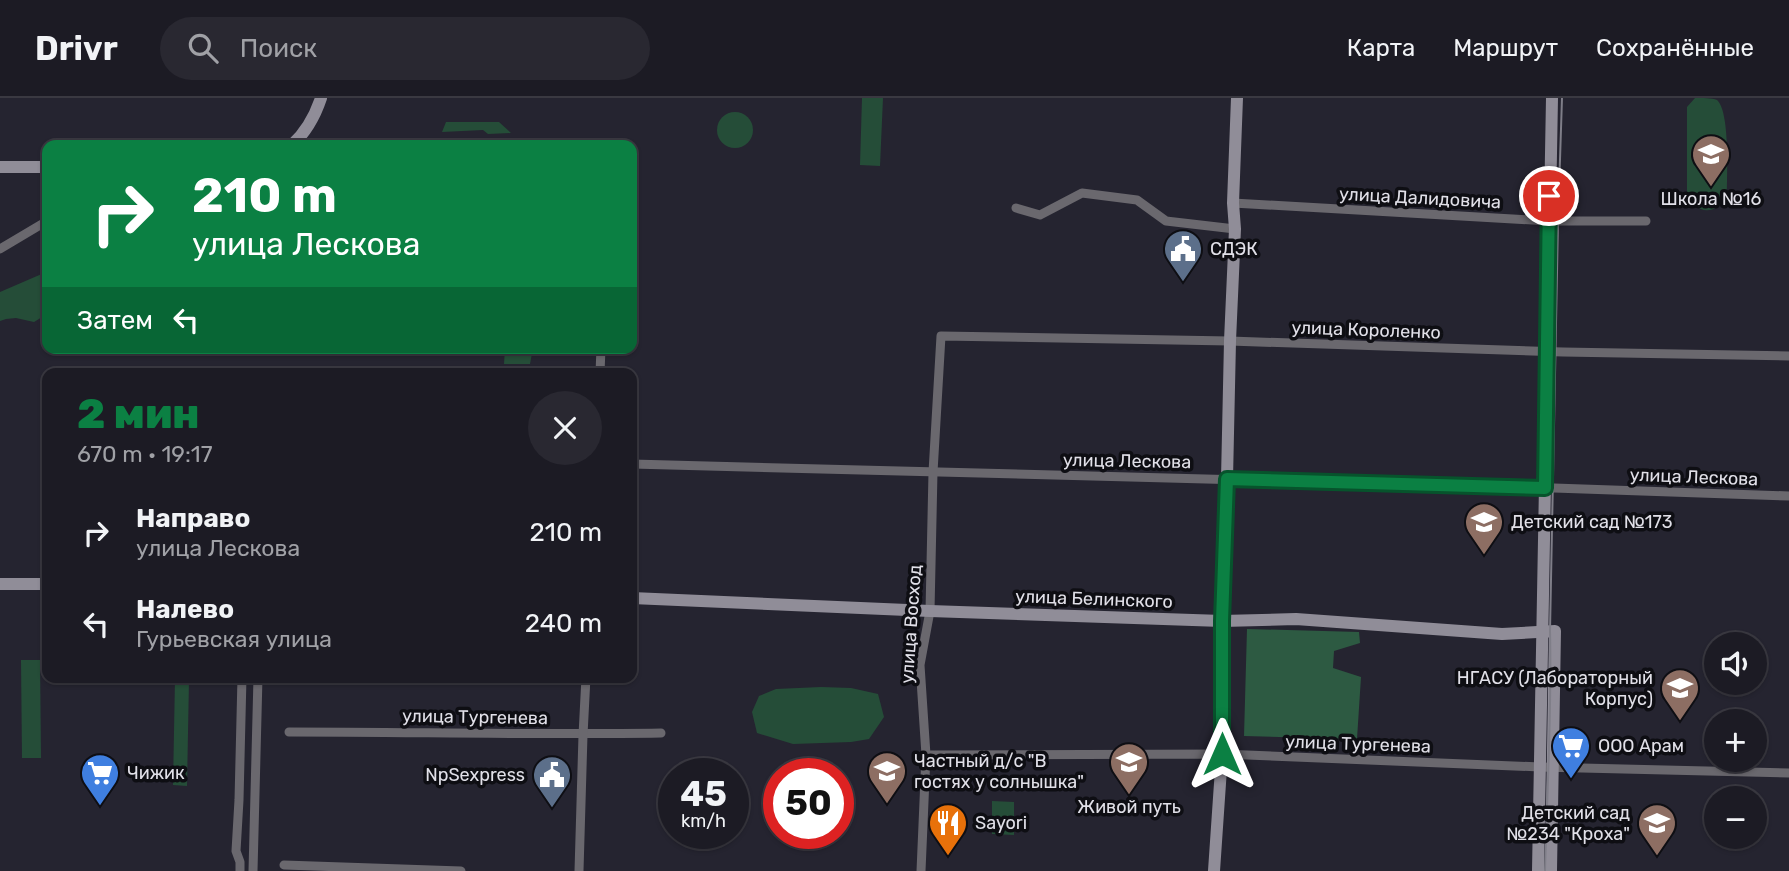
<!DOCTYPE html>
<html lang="ru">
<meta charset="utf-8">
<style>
body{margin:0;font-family:Rubik,sans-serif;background:#292831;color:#f1f3f6;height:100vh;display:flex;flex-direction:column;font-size:26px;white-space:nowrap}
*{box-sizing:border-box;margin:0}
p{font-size:23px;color:#a0a1a6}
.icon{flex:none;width:38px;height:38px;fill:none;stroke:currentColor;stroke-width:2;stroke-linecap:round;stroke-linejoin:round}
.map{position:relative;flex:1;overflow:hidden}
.sheet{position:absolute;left:42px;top:270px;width:595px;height:315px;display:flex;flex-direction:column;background:#1c1b24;border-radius:14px;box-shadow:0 2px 5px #0004,0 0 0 2px #3a3941}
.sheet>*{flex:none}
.guide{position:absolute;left:42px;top:42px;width:595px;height:214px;border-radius:14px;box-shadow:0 2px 5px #0004,0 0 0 2px #3a3941;background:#0b8043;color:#fff;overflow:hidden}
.controls{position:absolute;left:1704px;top:534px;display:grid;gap:14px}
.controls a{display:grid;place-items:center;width:63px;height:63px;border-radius:50%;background:#1c1b24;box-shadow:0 2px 5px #0004,0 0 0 2px #3a3941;font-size:35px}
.speed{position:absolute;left:658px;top:660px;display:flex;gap:14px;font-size:35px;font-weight:700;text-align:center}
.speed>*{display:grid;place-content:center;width:91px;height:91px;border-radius:50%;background:#1c1b24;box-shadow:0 2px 5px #0004,0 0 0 2px #3a3941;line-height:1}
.speed small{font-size:18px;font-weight:400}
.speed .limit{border:10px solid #d22;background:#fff;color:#111}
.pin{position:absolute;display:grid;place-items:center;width:60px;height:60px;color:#fff;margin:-30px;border:4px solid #fff;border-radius:50%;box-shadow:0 2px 7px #0007}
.me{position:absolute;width:77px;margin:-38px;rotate:0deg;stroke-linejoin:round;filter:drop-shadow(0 0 5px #0008)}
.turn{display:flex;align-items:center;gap:24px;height:147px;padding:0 35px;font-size:32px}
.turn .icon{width:91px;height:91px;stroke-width:2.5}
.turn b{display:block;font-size:49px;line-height:60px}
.then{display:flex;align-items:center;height:66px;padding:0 35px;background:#0003;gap:14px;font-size:26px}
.round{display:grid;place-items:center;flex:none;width:74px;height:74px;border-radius:37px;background:#292831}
.head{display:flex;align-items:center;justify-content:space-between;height:119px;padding:0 35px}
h1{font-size:42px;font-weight:800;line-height:52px;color:#0b8043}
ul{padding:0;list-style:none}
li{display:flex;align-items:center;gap:21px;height:91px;padding:0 35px}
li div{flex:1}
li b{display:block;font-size:26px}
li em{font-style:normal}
header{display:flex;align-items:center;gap:42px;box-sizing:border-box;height:98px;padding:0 35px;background:#1c1b24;border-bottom:2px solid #3a3941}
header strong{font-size:33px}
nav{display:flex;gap:38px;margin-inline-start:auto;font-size:24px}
.search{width:490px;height:63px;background:#292831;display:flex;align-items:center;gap:18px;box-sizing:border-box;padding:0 24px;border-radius:38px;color:#a0a1a6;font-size:26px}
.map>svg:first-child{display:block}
.green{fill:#254d38}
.forest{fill:#2d5a42}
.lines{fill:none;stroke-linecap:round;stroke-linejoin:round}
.street{stroke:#6a686e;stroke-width:9}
.secondary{stroke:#908d98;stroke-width:12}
.tram{stroke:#7f7e88;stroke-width:2}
.route-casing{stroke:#07532c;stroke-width:18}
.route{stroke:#0b8043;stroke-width:12}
.labels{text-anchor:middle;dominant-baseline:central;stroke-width:7;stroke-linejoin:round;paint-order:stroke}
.street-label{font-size:18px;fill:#e1e0e8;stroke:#0e0e13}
.poi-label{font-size:18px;fill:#e1e0e8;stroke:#0e0e13;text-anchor:start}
</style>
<header>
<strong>Drivr</strong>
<div class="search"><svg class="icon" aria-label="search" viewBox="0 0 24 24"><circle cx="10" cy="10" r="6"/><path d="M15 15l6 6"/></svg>Поиск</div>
<nav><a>Карта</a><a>Маршрут</a><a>Сохранённые</a></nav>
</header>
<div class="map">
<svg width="1789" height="773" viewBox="0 0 1789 773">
<rect width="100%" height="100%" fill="#252430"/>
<g class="green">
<path d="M 862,0 L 883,0 L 880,68 L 860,67 Z"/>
<path d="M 1695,0 C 1702,0 1712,0 1717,2 C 1730,13 1727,77 1727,95 C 1725,100 1722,106 1717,109 C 1704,118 1690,107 1687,94 L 1687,9 Z"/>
<circle cx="735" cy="32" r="18"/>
<path d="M 446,24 L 499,24 L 511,35 L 488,36 L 483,32 L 442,34 Z"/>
<path d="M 44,175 L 47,175 L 47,216 L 34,224 L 16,220 L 6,221 L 0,223 L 0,194 Z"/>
<path d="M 505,250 L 533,250 L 530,266 L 504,266 Z"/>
<path d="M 21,562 L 40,562 L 41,660 L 22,660 Z"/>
<path d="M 175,581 L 189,582 L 187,688 L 173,687 Z"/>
<path d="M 821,589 L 851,590 L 878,596 L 884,619 L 869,641 L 851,644 L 793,646 L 757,635 L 752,614 L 759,598 L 776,591 Z"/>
<path d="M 992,703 L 1014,704 L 1014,737 L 992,736 Z"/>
</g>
<path class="forest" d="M 1247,531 L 1359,534 L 1360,545 L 1334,553 L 1333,570 L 1361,579 L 1357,641 L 1244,638 Z"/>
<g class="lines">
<g class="street">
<path d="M 1233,105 L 1549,123 L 1646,123"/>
<path d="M 1016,110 L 1040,117 L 1082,95 L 1137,102 L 1166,123 L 1235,131"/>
<path d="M 0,151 L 47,123"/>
<path d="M 600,275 L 601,250"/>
<path d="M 632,366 L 1554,390 L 1789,398"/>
<path d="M 289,634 C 413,634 537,637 661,635"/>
<path d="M 926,657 L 1222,656 L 1540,669 L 1789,675"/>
<path d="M 284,767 L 461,773"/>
<path d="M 240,773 L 240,764 L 236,753 L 239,702 L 242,579"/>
<path d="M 253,773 L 258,579"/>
<path d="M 579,773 L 583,637 L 586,579"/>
<path d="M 921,773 L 926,657 L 920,567 L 930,513 L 933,374 L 941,238 L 1230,243 L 1563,254 L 1789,258"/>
</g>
<g class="secondary">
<path d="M 292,47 C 306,34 315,18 321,0"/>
<path d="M 0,69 L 47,69"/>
<path d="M 0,486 L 47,486"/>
<path d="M 632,500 L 930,513 L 1222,523 L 1296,521 L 1502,536 L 1555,533 L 1551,773"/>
<path d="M 1214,773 L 1222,656 L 1222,523 L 1227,381 L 1230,243 L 1235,131 L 1233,105 L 1237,0"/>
<path d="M 1538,773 L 1552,0"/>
</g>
<path class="tram" d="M 1545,773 C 1547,693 1552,613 1550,533 L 1558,123 L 1562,0"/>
</g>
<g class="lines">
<defs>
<path id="route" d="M 1222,656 L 1222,523 L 1227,381 L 1545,390 L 1549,98"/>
</defs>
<use href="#route" class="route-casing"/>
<use href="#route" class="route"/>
</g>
<defs>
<symbol id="school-pin" viewBox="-11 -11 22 30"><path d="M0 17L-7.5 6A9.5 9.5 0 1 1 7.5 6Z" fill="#8d6e63" stroke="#0e0e13"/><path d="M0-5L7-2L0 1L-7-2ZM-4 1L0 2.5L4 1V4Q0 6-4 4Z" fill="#fff"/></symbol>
<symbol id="civic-pin" viewBox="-11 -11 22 30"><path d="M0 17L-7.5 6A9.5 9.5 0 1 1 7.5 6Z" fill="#5c6f8a" stroke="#0e0e13"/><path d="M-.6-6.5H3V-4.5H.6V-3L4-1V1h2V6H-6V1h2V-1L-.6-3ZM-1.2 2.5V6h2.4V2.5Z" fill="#fff"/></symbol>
<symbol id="university-pin" viewBox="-11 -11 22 30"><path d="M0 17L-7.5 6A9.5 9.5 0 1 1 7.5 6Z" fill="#8d6e63" stroke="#0e0e13"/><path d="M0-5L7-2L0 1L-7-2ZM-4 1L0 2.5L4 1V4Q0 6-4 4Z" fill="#fff"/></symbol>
<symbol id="supermarket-pin" viewBox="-11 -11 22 30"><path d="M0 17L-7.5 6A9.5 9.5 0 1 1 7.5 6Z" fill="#3f7fe0" stroke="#0e0e13"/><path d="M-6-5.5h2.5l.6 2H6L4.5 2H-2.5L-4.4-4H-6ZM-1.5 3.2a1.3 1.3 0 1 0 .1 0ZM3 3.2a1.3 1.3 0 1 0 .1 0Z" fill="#fff"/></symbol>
<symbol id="restaurant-pin" viewBox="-11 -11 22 30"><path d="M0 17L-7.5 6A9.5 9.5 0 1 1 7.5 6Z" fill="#e8710a" stroke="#0e0e13"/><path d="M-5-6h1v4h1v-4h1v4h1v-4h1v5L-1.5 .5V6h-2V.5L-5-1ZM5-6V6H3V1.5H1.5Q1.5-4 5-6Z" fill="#fff"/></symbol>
</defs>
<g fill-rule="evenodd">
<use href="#school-pin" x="1689" y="34" width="44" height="60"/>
<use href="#civic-pin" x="1161" y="129" width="44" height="60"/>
<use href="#school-pin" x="1462" y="402" width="44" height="60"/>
<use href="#university-pin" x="1658" y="568" width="44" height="60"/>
<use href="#supermarket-pin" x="1549" y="626" width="44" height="60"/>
<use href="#school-pin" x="1107" y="642" width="44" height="60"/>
<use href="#school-pin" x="865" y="651" width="44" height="60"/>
<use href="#supermarket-pin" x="78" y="653" width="44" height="60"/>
<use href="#civic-pin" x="530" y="655" width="44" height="60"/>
<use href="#restaurant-pin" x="926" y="703" width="44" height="60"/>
<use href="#school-pin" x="1635" y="703" width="44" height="60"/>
</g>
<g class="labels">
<g class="street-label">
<text transform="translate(1420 100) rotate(3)">улица Далидовича</text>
<text transform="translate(1366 232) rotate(2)">улица Короленко</text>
<text transform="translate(1127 363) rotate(1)">улица Лескова</text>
<text transform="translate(1694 379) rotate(2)">улица Лескова</text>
<text transform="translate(1094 501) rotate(2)">улица Белинского</text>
<text transform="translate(911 526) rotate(-86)">улица Восход</text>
<text transform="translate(475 619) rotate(1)">улица Тургенева</text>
<text transform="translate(1358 646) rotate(2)">улица Тургенева</text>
</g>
<g class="poi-label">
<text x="1711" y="101" text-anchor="middle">Школа №16</text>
<text x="1210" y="151">СДЭК</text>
<text x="1511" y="424">Детский сад №173</text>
<text x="1653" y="580" text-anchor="end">НГАСУ (Лабораторный<tspan x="1653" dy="21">Корпус)</tspan></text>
<text x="1598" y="648">ООО Арам</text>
<text x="914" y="663">Частный д/c "В<tspan x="914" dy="21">гостях у солнышка"</tspan></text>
<text x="127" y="675">Чижик</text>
<text x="525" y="677" text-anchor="end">NpSexpress</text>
<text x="1129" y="709" text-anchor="middle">Живой путь</text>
<text x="1630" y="715" text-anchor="end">Детский сад<tspan x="1630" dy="21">№234 "Кроха"</tspan></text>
<text x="975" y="725">Sayori</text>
</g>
</g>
</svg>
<div class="controls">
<a><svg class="icon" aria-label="sound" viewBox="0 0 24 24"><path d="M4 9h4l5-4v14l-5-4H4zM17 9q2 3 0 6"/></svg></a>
<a>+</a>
<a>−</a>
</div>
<div class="speed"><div>45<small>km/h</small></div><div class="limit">50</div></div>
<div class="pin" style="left:1549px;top:98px;background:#d93025"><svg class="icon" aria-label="arrive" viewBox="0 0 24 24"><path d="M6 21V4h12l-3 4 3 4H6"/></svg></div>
<svg class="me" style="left:1222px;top:656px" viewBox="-20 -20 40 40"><path d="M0-17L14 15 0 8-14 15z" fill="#0b8043" stroke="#fff" stroke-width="4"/></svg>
<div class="guide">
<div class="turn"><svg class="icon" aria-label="right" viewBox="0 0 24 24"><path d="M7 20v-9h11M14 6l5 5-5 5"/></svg><div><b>210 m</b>улица Лескова</div></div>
<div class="then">Затем<svg class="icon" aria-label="left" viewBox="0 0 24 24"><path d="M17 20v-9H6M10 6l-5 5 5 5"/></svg></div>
</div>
<section class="sheet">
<div class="head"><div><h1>2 мин</h1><p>670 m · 19:17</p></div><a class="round"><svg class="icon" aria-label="close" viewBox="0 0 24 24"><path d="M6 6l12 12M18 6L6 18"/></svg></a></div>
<ul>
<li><svg class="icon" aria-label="right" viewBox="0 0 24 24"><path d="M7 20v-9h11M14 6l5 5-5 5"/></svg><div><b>Направо</b><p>улица Лескова</p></div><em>210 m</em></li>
<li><svg class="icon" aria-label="left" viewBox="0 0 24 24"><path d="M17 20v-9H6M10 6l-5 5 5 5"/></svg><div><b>Налево</b><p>Гурьевская улица</p></div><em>240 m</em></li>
</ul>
</section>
</div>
